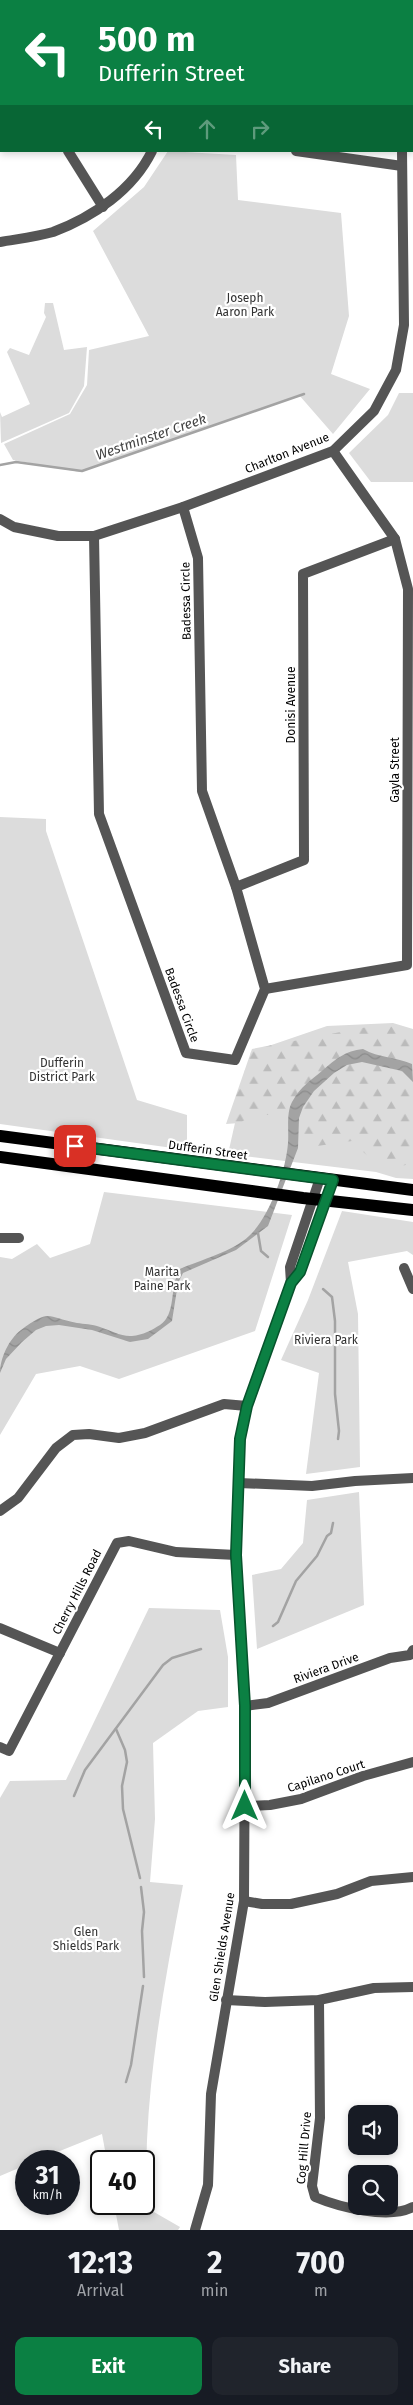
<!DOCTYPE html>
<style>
body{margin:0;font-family:"Fira Sans",sans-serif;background:#20242c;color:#f1f3f6;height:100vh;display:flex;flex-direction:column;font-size:19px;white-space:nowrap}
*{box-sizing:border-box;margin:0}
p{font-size:16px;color:#9ea1a6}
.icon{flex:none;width:28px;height:28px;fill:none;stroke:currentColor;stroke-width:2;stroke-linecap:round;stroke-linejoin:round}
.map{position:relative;height:2230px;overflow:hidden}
.details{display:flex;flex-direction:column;background:#171b24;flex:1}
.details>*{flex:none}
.hud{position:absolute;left:0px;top:0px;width:414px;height:152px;box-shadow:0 2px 8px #0003;background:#0b8043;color:#fff;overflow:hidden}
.fabs{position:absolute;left:348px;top:2105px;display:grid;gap:10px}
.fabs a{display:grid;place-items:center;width:50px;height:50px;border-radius:10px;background:#171b24;box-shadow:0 2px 8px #0003;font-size:25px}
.speed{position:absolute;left:15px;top:2150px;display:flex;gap:10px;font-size:25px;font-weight:700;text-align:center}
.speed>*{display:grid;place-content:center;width:65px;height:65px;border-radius:50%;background:#171b24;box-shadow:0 2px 8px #0003;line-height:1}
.speed small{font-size:12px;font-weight:400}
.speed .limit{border:2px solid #111;border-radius:8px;background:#fff;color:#111}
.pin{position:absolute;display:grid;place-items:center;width:42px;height:42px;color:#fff;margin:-21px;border-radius:10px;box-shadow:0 2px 8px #0006}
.me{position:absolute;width:55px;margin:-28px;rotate:0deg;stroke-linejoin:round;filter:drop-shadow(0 0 4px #0008)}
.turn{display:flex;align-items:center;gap:18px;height:105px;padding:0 15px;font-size:22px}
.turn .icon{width:65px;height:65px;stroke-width:2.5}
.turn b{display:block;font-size:35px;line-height:42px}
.lanes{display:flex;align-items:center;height:48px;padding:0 15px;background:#0003;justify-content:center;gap:25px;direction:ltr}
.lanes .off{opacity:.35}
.eta{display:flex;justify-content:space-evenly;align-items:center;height:85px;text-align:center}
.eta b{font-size:30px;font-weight:700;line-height:35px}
.cta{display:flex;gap:10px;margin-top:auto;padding:10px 15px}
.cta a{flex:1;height:58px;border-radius:10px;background:#0b8043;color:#fff;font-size:20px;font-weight:700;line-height:58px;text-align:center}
.cta a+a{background:#20242c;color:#f1f3f6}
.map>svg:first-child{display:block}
.green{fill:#dcdcdc}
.forest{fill:url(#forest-firs)}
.water{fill:url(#water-waves)}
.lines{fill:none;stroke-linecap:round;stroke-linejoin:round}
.stream{stroke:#a3a3a3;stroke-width:2.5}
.minor{stroke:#555;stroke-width:10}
.major{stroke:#000;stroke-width:12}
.route-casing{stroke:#07532c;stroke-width:12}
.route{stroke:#0b8043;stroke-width:9}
.labels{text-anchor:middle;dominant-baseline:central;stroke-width:4.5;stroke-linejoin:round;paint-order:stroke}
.park-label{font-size:12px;fill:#333;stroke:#fff}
.street-label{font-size:12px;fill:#000;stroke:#fff}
.water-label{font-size:14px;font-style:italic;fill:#444;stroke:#fff}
</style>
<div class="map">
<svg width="413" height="2230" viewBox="0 0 413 2230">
<defs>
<pattern id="forest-firs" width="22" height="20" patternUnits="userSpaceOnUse" patternTransform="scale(1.25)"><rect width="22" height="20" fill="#dcdcdc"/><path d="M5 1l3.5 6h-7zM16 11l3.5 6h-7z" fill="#bbb"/></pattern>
<pattern id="water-waves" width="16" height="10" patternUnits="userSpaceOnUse" patternTransform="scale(1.25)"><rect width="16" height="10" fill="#a3a3a3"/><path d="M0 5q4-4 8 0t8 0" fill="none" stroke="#8b8b8b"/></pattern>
</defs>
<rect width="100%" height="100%" fill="#fff"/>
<g class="green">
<path d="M 168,151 L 236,155 L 238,200 L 341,213 L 349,316 L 331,374 L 370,389 L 333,434 L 299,395 L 80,472 L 13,460 L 4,444 L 70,414 L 87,385 L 89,350 L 149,336 L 93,231 L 144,187 Z"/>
<path d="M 45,303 L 53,303 L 64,350 L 87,347 L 84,386 L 69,413 L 1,443 L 0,412 L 2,417 L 30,404 L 7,352 L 10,348 L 29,355 L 46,317 L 44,313 Z"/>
<path d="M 399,393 L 413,393 L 413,482 L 371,482 L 349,453 L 388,415 Z"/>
<path d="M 0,817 L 46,819 L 46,831 L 137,1100 L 187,1115 L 187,1150 L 0,1124 Z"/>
<path d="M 393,1023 L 413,1029 L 413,1179 L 396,1178 L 376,1172 L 228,1154 L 251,1052 L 327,1026 Z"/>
<path d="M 104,1192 L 292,1215 L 255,1331 L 119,1379 L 80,1366 L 36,1374 L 0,1435 L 0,1257 L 12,1259 L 37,1244 L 50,1258 L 90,1244 Z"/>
<path d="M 342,1211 L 413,1222 L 413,1255 L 407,1251 L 348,1262 L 358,1314 L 360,1467 L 306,1474 L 319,1373 L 281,1360 L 308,1300 Z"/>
<path d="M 359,1492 L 364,1605 L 257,1649 L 252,1575 L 281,1569 L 303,1543 L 307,1500 Z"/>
<path d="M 149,1608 L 220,1610 L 228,1657 L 228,1707 L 198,1711 L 153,1743 L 155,1819 L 150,1882 L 183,1885 C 167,1968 151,2054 147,2140 C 146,2162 147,2185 147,2208 L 180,2227 L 178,2230 L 119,2230 L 114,2204 L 144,2204 L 144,2161 L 107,2161 L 102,2134 L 35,2161 L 26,2161 L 26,2165 L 0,2176 L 0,1798 L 10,1781 L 66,1780 Z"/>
</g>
<path class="forest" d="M 383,1024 L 413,1033 L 413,1125 L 407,1130 L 413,1144 L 412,1163 C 382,1174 373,1161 352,1141 L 317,1146 L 269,1115 L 253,1115 L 240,1123 L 226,1124 L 252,1049 Z"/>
<path class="water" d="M 363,1049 C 379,1058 396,1057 412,1064 L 413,1082 L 402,1071 L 362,1062 L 347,1065 L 334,1073 L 314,1091 L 303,1107 L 299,1118 L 298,1148 L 268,1226 L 236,1250 L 183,1273 L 178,1283 L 172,1321 L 148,1339 L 130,1342 L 92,1330 L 59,1325 L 46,1326 L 36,1330 L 22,1342 L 6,1359 L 0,1373 C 0,1358 9,1339 21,1330 C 51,1308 46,1317 77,1323 C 84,1324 92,1324 100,1327 C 109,1330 122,1337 132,1336 C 143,1335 152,1330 160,1325 C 177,1314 169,1285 180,1269 C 200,1260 234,1251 249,1236 C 269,1218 286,1171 288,1143 C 289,1131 286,1113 292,1102 C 301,1086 310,1081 323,1070 C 336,1059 345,1051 363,1049 Z"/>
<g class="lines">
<g class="stream">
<path d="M 0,465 L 16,462 L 82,471 L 304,394"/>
<path d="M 258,1233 L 261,1251 L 268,1257"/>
<path d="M 323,1289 L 332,1297 L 335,1321 L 335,1394 L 339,1431 L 338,1439"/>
<path d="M 273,1626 L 278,1622 L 296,1581 L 317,1556 L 327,1536 L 331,1533 L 333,1523"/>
<path d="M 116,1729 L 125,1750 L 127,1762 L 122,1786 L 123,1809 L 140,1878"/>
<path d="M 74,1796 L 85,1770 L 163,1665 L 172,1658 L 201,1649"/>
<path d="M 141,1887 L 144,1912 L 142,1931 L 144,1977"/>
<path d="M 126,2082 L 131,2065 L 143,1986"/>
</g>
<g class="minor">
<path d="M 60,0 L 60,1"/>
<path d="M 403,0 L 403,1"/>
<path d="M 174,1 L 174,0"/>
<path d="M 68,151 L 103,207"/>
<path d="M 296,151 L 402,166"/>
<path d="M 0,242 C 17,239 36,237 53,232 C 93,217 133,190 152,151"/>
<path d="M 0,519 L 14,527 L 58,536 L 94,536 L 183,507 L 333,451 L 374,411 L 396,370 L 404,325 L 402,151"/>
<path d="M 94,536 L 99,814 L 186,1053 L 235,1060 L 265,989 L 236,887 L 202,791 L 198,558 L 183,507"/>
<path d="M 236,887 L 304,860 L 303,574 L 395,539"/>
<path d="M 265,989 L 407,965 L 408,589 L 395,539 L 333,451"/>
<path d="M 0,1238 L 19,1238"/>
<path d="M 404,1268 L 413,1289"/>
<path d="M 291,1283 L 300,1272 L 333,1180"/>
<path d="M 239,1483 L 312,1486 L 355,1481 L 413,1478"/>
<path d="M 0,1511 L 18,1498 L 56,1448 L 73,1435 L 89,1434 L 119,1438 L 145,1433 L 224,1404 L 247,1406"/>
<path d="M 0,1628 L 60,1653"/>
<path d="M 245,1706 L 268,1703 L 390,1658 L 410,1655 L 413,1650"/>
<path d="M 0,1747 L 9,1751 L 117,1543 L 129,1541 L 176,1552 L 236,1555"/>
<path d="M 245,1806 L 270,1805 L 301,1799 L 363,1776 L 413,1762"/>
<path d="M 244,1901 L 262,1904 L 291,1904 L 337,1894 L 371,1881 L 413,1877"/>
<path d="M 226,2000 L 265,2002 L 319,2000 L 374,1988 L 413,1987"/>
<path d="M 319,2000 L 320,2118 L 312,2186 L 315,2197 C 339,2207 389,2220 413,2207"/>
<path d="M 195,2230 L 208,2185 L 211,2094 L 244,1901 L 245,1706 L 236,1555 L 240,1439 L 247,1406 L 291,1283 L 290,1267 L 320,1178"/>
</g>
<g class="major">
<path d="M 0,1136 L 413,1190"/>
<path d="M 0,1157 L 303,1198 L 413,1210"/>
</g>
</g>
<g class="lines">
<defs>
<path id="route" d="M 75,1146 L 333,1180 L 300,1272 L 291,1283 L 247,1406 L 240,1439 L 236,1555 L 245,1706 L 245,1806"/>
</defs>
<use href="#route" class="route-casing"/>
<use href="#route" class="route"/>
</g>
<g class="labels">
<g class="park-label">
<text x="245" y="298">Joseph<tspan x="245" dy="14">Aaron Park</tspan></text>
<text x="62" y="1063">Dufferin<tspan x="62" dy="14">District Park</tspan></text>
<text x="162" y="1272">Marita<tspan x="162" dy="14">Paine Park</tspan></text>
<text x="326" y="1340">Riviera Park</text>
<text x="86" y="1932">Glen<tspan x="86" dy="14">Shields Park</tspan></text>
</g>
<g class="street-label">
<text transform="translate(287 453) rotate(-22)">Charlton Avenue</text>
<text transform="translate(186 601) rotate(-91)">Badessa Circle</text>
<text transform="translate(291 705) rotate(-90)">Donisi Avenue</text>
<text transform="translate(395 770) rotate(-90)">Gayla Street</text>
<text transform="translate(182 1005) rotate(70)">Badessa Circle</text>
<text transform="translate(208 1150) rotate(8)">Dufferin Street</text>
<text transform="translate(77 1592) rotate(-63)">Cherry Hills Road</text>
<text transform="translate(326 1668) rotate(-20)">Riviera Drive</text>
<text transform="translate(326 1776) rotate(-18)">Capilano Court</text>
<text transform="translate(222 1947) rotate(-81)">Glen Shields Avenue</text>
<text transform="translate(304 2148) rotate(-85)">Cog Hill Drive</text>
</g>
<g class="water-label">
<text transform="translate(151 437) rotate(-19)">Westminster Creek</text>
</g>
</g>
</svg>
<div class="fabs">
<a><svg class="icon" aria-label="sound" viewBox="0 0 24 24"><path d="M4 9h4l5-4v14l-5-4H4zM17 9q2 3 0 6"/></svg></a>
<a><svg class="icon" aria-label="search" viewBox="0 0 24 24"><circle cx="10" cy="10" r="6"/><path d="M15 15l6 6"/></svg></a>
</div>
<div class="speed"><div>31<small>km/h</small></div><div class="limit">40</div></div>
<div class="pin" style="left:75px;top:1146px;background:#d93025"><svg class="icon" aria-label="arrive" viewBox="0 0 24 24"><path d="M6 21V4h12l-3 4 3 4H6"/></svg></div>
<svg class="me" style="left:245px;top:1806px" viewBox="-20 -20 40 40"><path d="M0-17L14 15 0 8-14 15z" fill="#0b8043" stroke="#fff" stroke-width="4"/></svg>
<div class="hud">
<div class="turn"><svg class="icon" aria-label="left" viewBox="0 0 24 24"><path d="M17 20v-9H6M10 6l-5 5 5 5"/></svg><div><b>500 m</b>Dufferin Street</div></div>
<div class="lanes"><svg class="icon" aria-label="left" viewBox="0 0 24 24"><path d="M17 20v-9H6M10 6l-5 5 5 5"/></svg><svg class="icon off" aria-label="ahead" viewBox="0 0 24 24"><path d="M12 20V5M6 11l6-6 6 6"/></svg><svg class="icon off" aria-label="right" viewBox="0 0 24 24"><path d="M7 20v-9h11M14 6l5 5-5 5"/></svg></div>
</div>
</div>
<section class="details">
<div class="eta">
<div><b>12:13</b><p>Arrival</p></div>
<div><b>2</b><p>min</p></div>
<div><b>700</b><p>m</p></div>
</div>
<div class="cta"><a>Exit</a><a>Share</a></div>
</section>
